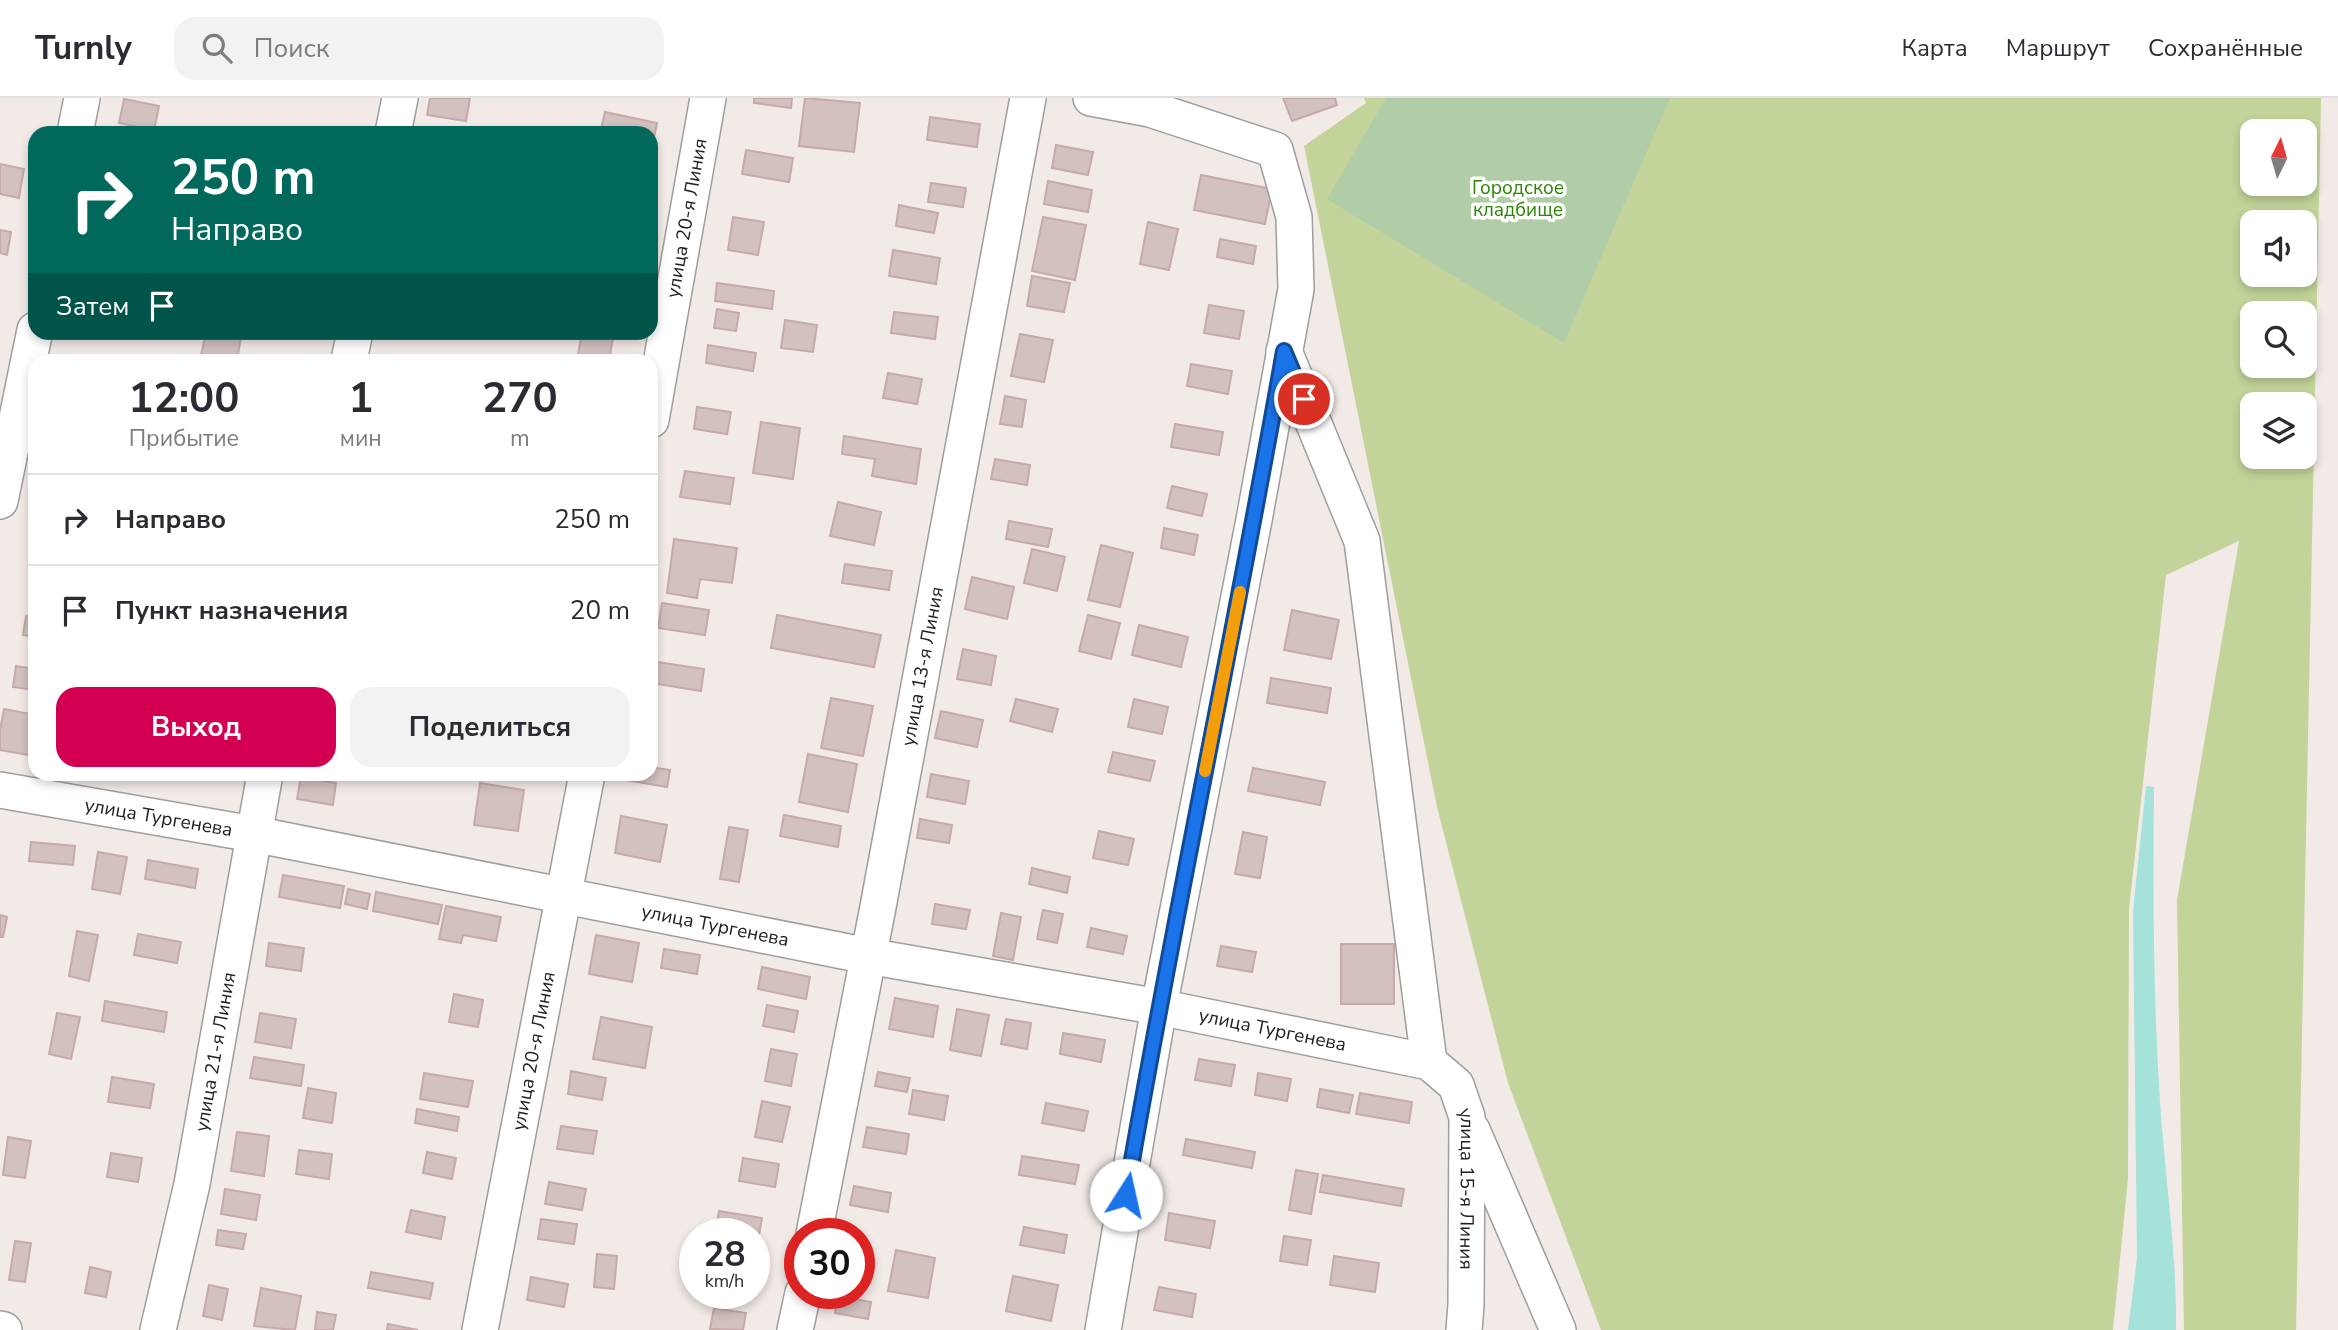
<!DOCTYPE html>
<html lang="ru">
<meta charset="utf-8">
<style>
body{margin:0;font-family:"Nunito Sans",sans-serif;background:#f2f2f3;color:#2b2b33;height:100vh;display:flex;flex-direction:column;font-size:26px;white-space:nowrap}
*{box-sizing:border-box;margin:0}
p{font-size:23px;color:#7c7c81}
.icon{flex:none;width:38px;height:38px;fill:none;stroke:currentColor;stroke-width:2;stroke-linecap:round;stroke-linejoin:round}
.map{position:relative;flex:1;overflow:hidden}
.details{position:absolute;left:28px;top:256px;width:630px;height:427px;display:flex;flex-direction:column;background:#fff;border-radius:21px;box-shadow:0 4px 10px #0003}
.details>*{flex:none}
.hud{position:absolute;left:28px;top:28px;width:630px;height:214px;border-radius:21px;box-shadow:0 4px 10px #0003;background:#00695c;color:#fff;overflow:hidden}
.needle{width:46px;rotate:5deg}
.tools{position:absolute;left:2240px;top:21px;display:grid;gap:14px}
.tools a{display:grid;place-items:center;width:77px;height:77px;border-radius:14px;background:#fff;box-shadow:0 4px 10px #0003;font-size:35px}
.speed{position:absolute;left:679px;top:1120px;display:flex;gap:14px;font-size:35px;font-weight:700;text-align:center}
.speed>*{display:grid;place-content:center;width:91px;height:91px;border-radius:50%;background:#fff;box-shadow:0 4px 10px #0003;line-height:1}
.speed small{font-size:18px;font-weight:400}
.speed .limit{border:10px solid #d22;background:#fff;color:#111}
.pin{position:absolute;display:grid;place-items:center;width:60px;height:60px;color:#fff;margin:-30px;border:4px solid #fff;border-radius:50%;box-shadow:0 2px 7px #0007}
.me{position:absolute;width:77px;margin:-38px;rotate:10deg;stroke-linejoin:round;filter:drop-shadow(0 0 5px #0008)}
.turn{display:flex;align-items:center;gap:24px;height:147px;padding:0 28px;font-size:32px}
.turn .icon{width:91px;height:91px;stroke-width:2.5}
.turn b{display:block;font-size:49px;line-height:60px}
.then{display:flex;align-items:center;height:66px;padding:0 28px;background:#0003;gap:14px;font-size:26px}
.eta{display:flex;justify-content:space-evenly;align-items:center;height:119px;text-align:center}
.eta b{font-size:42px;font-weight:700;line-height:49px}
.action{display:flex;gap:14px;margin-top:auto;padding:14px 28px}
.action a{flex:1;height:80px;border-radius:21px;background:#d30052;color:#fff;font-size:28px;font-weight:700;line-height:80px;text-align:center}
.action a+a{background:#f2f2f3;color:#2b2b33}
ul{padding:0;list-style:none}
li{display:flex;align-items:center;gap:21px;height:91px;padding:0 28px;border-top:2px solid #e1e1e2}
li div{flex:1}
li b{display:block;font-size:26px}
li em{font-style:normal}
header{display:flex;align-items:center;gap:42px;box-sizing:border-box;height:98px;padding:0 35px;background:#fff;border-bottom:2px solid #e1e1e2}
header strong{font-size:33px}
nav{display:flex;gap:38px;margin-inline-start:auto;font-size:24px}
.search{width:490px;height:63px;background:#f2f2f3;display:flex;align-items:center;gap:18px;box-sizing:border-box;padding:0 24px;border-radius:21px;color:#7c7c81;font-size:26px}
.map>svg:first-child{display:block}
.forest{fill:#c2d499;fill-rule:evenodd}
.cemetery{fill:#b0cda7}
.water{fill:#a5e2d9}
.building{fill:#d3c1c0;stroke:#c5aaa8;stroke-width:2}
.lines{fill:none;stroke-linecap:round;stroke-linejoin:round}
.minor-casing{stroke:#9e9e9e;stroke-width:38}
.minor{stroke:#fff;stroke-width:35}
.route-casing{stroke:#114b97;stroke-width:18}
.route{stroke:#1a73e8;stroke-width:12}
.slow{stroke:#f59e0b;stroke-width:12}
.labels{text-anchor:middle;dominant-baseline:central;stroke-width:7;stroke-linejoin:round;paint-order:stroke}
.park-label{font-size:19px;fill:#2c8504;stroke:#fff}
.street-label{font-size:19px;fill:#212121;stroke:#fff}
</style>
<header>
<strong>Turnly</strong>
<div class="search"><svg class="icon" aria-label="search" viewBox="0 0 24 24"><circle cx="10" cy="10" r="6"/><path d="M15 15l6 6"/></svg>Поиск</div>
<nav><a>Карта</a><a>Маршрут</a><a>Сохранённые</a></nav>
</header>
<div class="map">
<svg width="2338" height="1232" viewBox="0 0 2338 1232">
<rect width="100%" height="100%" fill="#f2eae7"/>
<path class="forest" d="M 1364,0 L 2321,0 L 2296,1232 L 2184,1232 L 2177,802 L 2239,443 L 2166,477 L 2129,811 L 2128,1080 L 2113,1232 L 1601,1232 L 1508,985 L 1437,709 L 1304,48 L 1366,5 ZM 2252,33 L 2305,33 L 2305,86 L 2252,86 ZM 2252,124 L 2305,124 L 2305,177 L 2252,177 ZM 2252,215 L 2305,215 L 2305,268 L 2252,268 ZM 2252,306 L 2305,306 L 2305,359 L 2252,359 Z"/>
<path class="cemetery" d="M 1386,0 L 1670,0 L 1564,245 L 1327,101 Z"/>
<path class="water" d="M 2146,688 L 2154,689 C 2153,794 2153,899 2160,1003 C 2165,1080 2177,1155 2176,1232 L 2128,1232 L 2137,1160 L 2133,813 Z"/>
<g class="building">
<path d="M 430,0 L 470,0 L 466,23 L 427,17 Z"/>
<path d="M 754,0 L 792,0 L 791,10 L 754,5 Z"/>
<path d="M 805,0 L 860,5 L 854,54 L 799,48 Z"/>
<path d="M 1283,0 L 1335,0 L 1337,7 L 1292,23 Z"/>
<path d="M 124,1 L 159,8 L 154,32 L 119,25 Z"/>
<path d="M 605,14 L 657,25 L 651,55 L 651,35 L 600,35 Z"/>
<path d="M 930,19 L 980,26 L 977,49 L 927,42 Z"/>
<path d="M 1056,47 L 1093,54 L 1088,77 L 1052,70 Z"/>
<path d="M 746,52 L 793,60 L 789,84 L 742,76 Z"/>
<path d="M 0,66 L 24,71 L 19,100 L 0,96 Z"/>
<path d="M 1201,77 L 1272,91 L 1265,126 L 1194,112 Z"/>
<path d="M 1048,83 L 1092,92 L 1088,114 L 1044,106 Z"/>
<path d="M 931,85 L 966,90 L 963,109 L 928,104 Z"/>
<path d="M 899,107 L 938,115 L 934,135 L 896,128 Z"/>
<path d="M 733,119 L 764,124 L 758,157 L 728,152 Z"/>
<path d="M 1043,119 L 1086,127 L 1075,182 L 1032,173 Z"/>
<path d="M 1148,124 L 1178,131 L 1169,172 L 1140,166 Z"/>
<path d="M 0,132 L 11,134 L 7,157 L 0,155 Z"/>
<path d="M 1220,141 L 1256,148 L 1253,166 L 1217,159 Z"/>
<path d="M 893,152 L 940,160 L 936,186 L 889,178 Z"/>
<path d="M 1032,178 L 1070,185 L 1064,214 L 1027,208 Z"/>
<path d="M 717,185 L 774,193 L 772,211 L 715,203 Z"/>
<path d="M 1209,207 L 1244,213 L 1239,241 L 1204,235 Z"/>
<path d="M 717,211 L 739,215 L 736,233 L 714,230 Z"/>
<path d="M 894,214 L 938,219 L 935,241 L 891,235 Z"/>
<path d="M 785,222 L 817,227 L 813,254 L 781,250 Z"/>
<path d="M 206,234 L 241,240 L 237,262 L 200,262 Z"/>
<path d="M 582,234 L 614,235 L 609,262 L 577,262 Z"/>
<path d="M 1020,236 L 1053,242 L 1044,284 L 1011,278 Z"/>
<path d="M 708,247 L 756,255 L 753,273 L 706,265 Z"/>
<path d="M 1191,266 L 1232,273 L 1228,296 L 1187,288 Z"/>
<path d="M 888,275 L 922,281 L 917,306 L 883,300 Z"/>
<path d="M 1005,298 L 1026,302 L 1022,329 L 1000,326 Z"/>
<path d="M 697,309 L 731,314 L 727,336 L 694,331 Z"/>
<path d="M 761,324 L 800,330 L 793,381 L 753,375 Z"/>
<path d="M 1175,326 L 1223,334 L 1219,357 L 1171,349 Z"/>
<path d="M 844,338 L 921,351 L 916,386 L 872,378 L 875,361 L 842,356 Z"/>
<path d="M 995,361 L 1030,367 L 1027,387 L 991,381 Z"/>
<path d="M 685,373 L 734,380 L 730,406 L 680,399 Z"/>
<path d="M 1172,388 L 1207,396 L 1202,418 L 1167,410 Z"/>
<path d="M 838,404 L 881,414 L 874,447 L 830,438 Z"/>
<path d="M 1009,423 L 1052,431 L 1048,449 L 1006,441 Z"/>
<path d="M 1164,430 L 1198,437 L 1194,457 L 1161,450 Z"/>
<path d="M 674,441 L 737,450 L 732,485 L 700,481 L 697,500 L 667,495 Z"/>
<path d="M 1101,447 L 1133,455 L 1120,509 L 1088,502 Z"/>
<path d="M 1032,451 L 1065,459 L 1057,493 L 1024,485 Z"/>
<path d="M 845,466 L 892,473 L 889,492 L 842,485 Z"/>
<path d="M 972,479 L 1014,489 L 1007,521 L 965,511 Z"/>
<path d="M 662,505 L 709,512 L 705,537 L 658,530 Z"/>
<path d="M 1292,512 L 1339,522 L 1331,561 L 1284,552 Z"/>
<path d="M 777,517 L 881,537 L 874,569 L 771,550 Z"/>
<path d="M 1088,517 L 1120,525 L 1111,561 L 1079,553 Z"/>
<path d="M 26,518 L 35,520 L 35,539 L 23,537 Z"/>
<path d="M 1139,527 L 1188,539 L 1181,569 L 1132,557 Z"/>
<path d="M 963,551 L 996,558 L 991,587 L 957,581 Z"/>
<path d="M 651,563 L 704,571 L 701,593 L 651,585 Z"/>
<path d="M 16,568 L 35,571 L 35,592 L 13,589 Z"/>
<path d="M 1271,580 L 1331,590 L 1327,615 L 1267,605 Z"/>
<path d="M 831,600 L 873,608 L 863,658 L 821,650 Z"/>
<path d="M 1016,601 L 1058,611 L 1052,634 L 1010,623 Z"/>
<path d="M 1134,601 L 1168,609 L 1162,636 L 1128,629 Z"/>
<path d="M 4,611 L 35,617 L 29,657 L 0,652 L 0,632 Z"/>
<path d="M 941,613 L 983,622 L 977,649 L 935,640 Z"/>
<path d="M 1113,654 L 1155,663 L 1150,683 L 1108,674 Z"/>
<path d="M 808,656 L 857,666 L 848,714 L 799,704 Z"/>
<path d="M 651,669 L 670,672 L 667,689 L 626,682 L 627,676 L 651,676 Z"/>
<path d="M 1253,670 L 1325,684 L 1320,707 L 1248,693 Z"/>
<path d="M 931,676 L 969,683 L 965,706 L 927,699 Z"/>
<path d="M 301,679 L 336,685 L 333,707 L 297,701 Z"/>
<path d="M 480,685 L 524,692 L 518,733 L 474,727 Z"/>
<path d="M 784,717 L 841,728 L 838,749 L 780,738 Z"/>
<path d="M 621,718 L 667,727 L 660,764 L 615,755 Z"/>
<path d="M 920,721 L 952,727 L 949,745 L 917,740 Z"/>
<path d="M 729,729 L 748,732 L 739,784 L 720,781 Z"/>
<path d="M 1099,733 L 1134,741 L 1128,767 L 1093,760 Z"/>
<path d="M 1243,734 L 1267,739 L 1260,780 L 1235,776 Z"/>
<path d="M 31,744 L 75,748 L 73,767 L 29,763 Z"/>
<path d="M 98,754 L 127,759 L 120,796 L 92,791 Z"/>
<path d="M 148,762 L 198,771 L 195,790 L 145,781 Z"/>
<path d="M 1032,770 L 1070,779 L 1067,795 L 1029,786 Z"/>
<path d="M 283,777 L 344,788 L 340,810 L 279,799 Z"/>
<path d="M 348,791 L 370,796 L 367,811 L 345,806 Z"/>
<path d="M 376,794 L 442,807 L 438,826 L 373,813 Z"/>
<path d="M 935,806 L 970,812 L 966,831 L 932,826 Z"/>
<path d="M 446,808 L 501,819 L 496,843 L 463,837 L 461,845 L 439,841 Z"/>
<path d="M 1043,812 L 1063,816 L 1057,845 L 1037,841 Z"/>
<path d="M 1001,815 L 1021,819 L 1013,862 L 993,858 Z"/>
<path d="M 0,817 L 7,819 L 3,839 L 0,839 Z"/>
<path d="M 1091,830 L 1127,838 L 1123,856 L 1087,849 Z"/>
<path d="M 77,833 L 98,837 L 89,883 L 69,878 Z"/>
<path d="M 138,836 L 181,844 L 177,865 L 134,857 Z"/>
<path d="M 596,837 L 639,845 L 632,884 L 589,876 Z"/>
<path d="M 269,845 L 304,850 L 301,873 L 266,868 Z"/>
<rect x="1341" y="846" width="53" height="60"/>
<path d="M 1221,848 L 1256,854 L 1252,874 L 1217,868 Z"/>
<path d="M 664,851 L 700,857 L 697,876 L 661,870 Z"/>
<path d="M 762,869 L 810,879 L 806,901 L 758,891 Z"/>
<path d="M 454,896 L 483,902 L 478,929 L 449,924 Z"/>
<path d="M 895,900 L 938,908 L 933,939 L 889,931 Z"/>
<path d="M 105,903 L 167,914 L 164,934 L 102,923 Z"/>
<path d="M 767,907 L 798,913 L 794,934 L 763,928 Z"/>
<path d="M 957,911 L 989,917 L 981,958 L 950,952 Z"/>
<path d="M 57,915 L 80,919 L 71,961 L 49,956 Z"/>
<path d="M 260,915 L 296,921 L 291,950 L 255,944 Z"/>
<path d="M 601,919 L 652,929 L 645,970 L 593,961 Z"/>
<path d="M 1006,921 L 1031,925 L 1027,951 L 1001,946 Z"/>
<path d="M 1063,935 L 1105,942 L 1101,964 L 1060,956 Z"/>
<path d="M 771,951 L 797,956 L 791,988 L 765,983 Z"/>
<path d="M 254,959 L 304,967 L 301,988 L 250,980 Z"/>
<path d="M 1199,961 L 1235,967 L 1231,988 L 1195,982 Z"/>
<path d="M 571,973 L 606,980 L 602,1002 L 568,996 Z"/>
<path d="M 878,974 L 910,980 L 907,994 L 875,988 Z"/>
<path d="M 424,975 L 473,983 L 468,1009 L 420,1001 Z"/>
<path d="M 1258,975 L 1291,981 L 1287,1003 L 1255,997 Z"/>
<path d="M 112,979 L 154,986 L 150,1010 L 108,1004 Z"/>
<path d="M 308,990 L 336,995 L 332,1025 L 303,1020 Z"/>
<path d="M 1320,991 L 1353,997 L 1349,1015 L 1317,1009 Z"/>
<path d="M 913,992 L 948,998 L 944,1022 L 909,1016 Z"/>
<path d="M 1360,995 L 1412,1004 L 1409,1025 L 1356,1016 Z"/>
<path d="M 762,1003 L 790,1009 L 782,1044 L 755,1039 Z"/>
<path d="M 1046,1005 L 1088,1013 L 1084,1033 L 1042,1025 Z"/>
<path d="M 417,1011 L 459,1019 L 457,1033 L 415,1025 Z"/>
<path d="M 561,1028 L 597,1033 L 593,1056 L 557,1051 Z"/>
<path d="M 867,1029 L 909,1036 L 906,1056 L 863,1049 Z"/>
<path d="M 237,1034 L 269,1038 L 264,1078 L 231,1073 Z"/>
<path d="M 8,1039 L 31,1043 L 25,1080 L 3,1077 Z"/>
<path d="M 1186,1041 L 1255,1054 L 1252,1070 L 1183,1057 Z"/>
<path d="M 299,1052 L 332,1056 L 329,1081 L 296,1076 Z"/>
<path d="M 427,1054 L 456,1060 L 452,1081 L 423,1075 Z"/>
<path d="M 111,1055 L 142,1060 L 138,1084 L 107,1079 Z"/>
<path d="M 1022,1058 L 1079,1067 L 1075,1086 L 1019,1077 Z"/>
<path d="M 743,1060 L 779,1066 L 775,1089 L 739,1083 Z"/>
<path d="M 1296,1072 L 1318,1076 L 1311,1116 L 1289,1112 Z"/>
<path d="M 1323,1077 L 1404,1091 L 1401,1108 L 1320,1094 Z"/>
<path d="M 549,1084 L 586,1091 L 582,1112 L 545,1106 Z"/>
<path d="M 854,1088 L 891,1095 L 888,1114 L 850,1107 Z"/>
<path d="M 225,1091 L 260,1097 L 256,1122 L 221,1116 Z"/>
<path d="M 411,1112 L 445,1119 L 441,1141 L 406,1134 Z"/>
<path d="M 719,1113 L 762,1120 L 755,1159 L 754,1136 L 715,1136 Z"/>
<path d="M 1169,1115 L 1215,1123 L 1210,1150 L 1165,1142 Z"/>
<path d="M 541,1121 L 577,1126 L 574,1146 L 538,1141 Z"/>
<path d="M 1024,1129 L 1067,1137 L 1064,1155 L 1020,1147 Z"/>
<path d="M 218,1132 L 246,1136 L 243,1151 L 216,1147 Z"/>
<path d="M 1284,1138 L 1311,1142 L 1307,1167 L 1280,1163 Z"/>
<path d="M 15,1143 L 31,1145 L 25,1184 L 9,1182 Z"/>
<path d="M 896,1152 L 935,1160 L 928,1200 L 888,1193 Z"/>
<path d="M 597,1156 L 617,1158 L 614,1191 L 594,1189 Z"/>
<path d="M 1334,1158 L 1379,1165 L 1375,1194 L 1330,1187 Z"/>
<path d="M 90,1169 L 111,1174 L 106,1199 L 85,1195 Z"/>
<path d="M 371,1174 L 433,1185 L 430,1201 L 368,1190 Z"/>
<path d="M 1013,1178 L 1058,1187 L 1051,1223 L 1006,1213 Z"/>
<path d="M 531,1179 L 568,1186 L 564,1209 L 527,1202 Z"/>
<path d="M 209,1187 L 228,1191 L 222,1222 L 203,1218 Z"/>
<path d="M 1159,1189 L 1196,1196 L 1192,1219 L 1154,1212 Z"/>
<path d="M 261,1190 L 301,1198 L 295,1232 L 254,1228 Z"/>
<path d="M 838,1198 L 871,1204 L 868,1221 L 835,1215 Z"/>
<path d="M 714,1210 L 746,1215 L 743,1232 L 710,1231 Z"/>
<path d="M 317,1214 L 336,1217 L 333,1232 L 315,1232 Z"/>
<path d="M 388,1226 L 418,1232 L 387,1232 Z"/>
</g>
<g class="lines">
<defs>
<g id="minor">
<path d="M 1091,0 L 1150,11 L 1275,52 L 1294,119 L 1296,191 L 1254,422 L 1159,909 L 1103,1232"/>
<path d="M 75,35 L 82,0"/>
<path d="M 393,35 L 400,0"/>
<path d="M 1284,253 L 1362,443 L 1429,964"/>
<path d="M 349,262 L 355,234"/>
<path id="s1" d="M 651,322 L 708,0"/>
<path d="M 0,403 L 35,232"/>
<path id="s2" d="M 0,692 L 253,736 L 868,858 L 1159,909 L 1429,964 L 1456,987 L 1467,1019 L 1466,1207 L 1464,1232"/>
<path d="M 1472,1032 L 1558,1232"/>
<path id="s3" d="M 814,1136 L 878,809 L 1028,0"/>
<path d="M 0,1231 L 4,1232"/>
<path id="s4" d="M 158,1232 L 192,1086 L 265,676"/>
<path id="s5" d="M 480,1232 L 587,676"/>
<path d="M 795,1232 L 803,1195"/>
</g>
</defs>
<use href="#minor" class="minor-casing"/>
<use href="#minor" class="minor"/>
</g>
<g class="lines">
<defs>
<path id="route" d="M 1126,1097 C 1174,815 1235,535 1284,253 L 1304,301"/>
</defs>
<use href="#route" class="route-casing"/>
<use href="#route" class="route"/>
<path class="slow" d="M 1205,673 L 1240,494"/>
</g>
<g class="labels">
<g class="park-label">
<text x="1518" y="90">Городское<tspan x="1518" dy="22">кладбище</tspan></text>
</g>
<g class="street-label">
<text stroke="none"><textPath href="#s1" startOffset="205">улица 20-я Линия</textPath></text>
<text stroke="none"><textPath href="#s3" startOffset="578">улица 13-я Линия</textPath></text>
<text stroke="none"><textPath href="#s2" startOffset="161">улица Тургенева</textPath></text>
<text stroke="none"><textPath href="#s2" startOffset="728">улица Тургенева</textPath></text>
<text stroke="none"><textPath href="#s2" startOffset="1295">улица Тургенева</textPath></text>
<text stroke="none"><textPath href="#s4" startOffset="284">улица 21-я Линия</textPath></text>
<text stroke="none"><textPath href="#s5" startOffset="284">улица 20-я Линия</textPath></text>
<text stroke="none"><textPath href="#s2" startOffset="1596">улица 15-я Линия</textPath></text>
</g>
</g>
</svg>
<div class="tools">
<a><svg class="needle" viewBox="-14 -14 28 28"><path d="M0-13l5 13h-10z" fill="#e53935"/><path d="M0 13l5-13h-10z" fill="#7c7c81"/></svg></a>
<a><svg class="icon" aria-label="sound" viewBox="0 0 24 24"><path d="M4 9h4l5-4v14l-5-4H4zM17 9q2 3 0 6"/></svg></a>
<a><svg class="icon" aria-label="search" viewBox="0 0 24 24"><circle cx="10" cy="10" r="6"/><path d="M15 15l6 6"/></svg></a>
<a><svg class="icon" aria-label="layers" viewBox="0 0 24 24"><path d="M12 4l9 5-9 5-9-5zM3 14l9 5 9-5"/></svg></a>
</div>
<div class="speed"><div>28<small>km/h</small></div><div class="limit">30</div></div>
<div class="pin" style="left:1304px;top:301px;background:#d93025"><svg class="icon" aria-label="arrive" viewBox="0 0 24 24"><path d="M6 21V4h12l-3 4 3 4H6"/></svg></div>
<svg class="me" style="left:1126px;top:1097px" viewBox="-20 -20 40 40"><circle r="19" fill="#fff"/><path d="M0-13L10 11 0 6-10 11z" fill="#1a73e8"/></svg>
<div class="hud">
<div class="turn"><svg class="icon" aria-label="right" viewBox="0 0 24 24"><path d="M7 20v-9h11M14 6l5 5-5 5"/></svg><div><b>250 m</b>Направо</div></div>
<div class="then">Затем<svg class="icon" aria-label="arrive" viewBox="0 0 24 24"><path d="M6 21V4h12l-3 4 3 4H6"/></svg></div>
</div>
<section class="details">
<div class="eta">
<div><b>12:00</b><p>Прибытие</p></div>
<div><b>1</b><p>мин</p></div>
<div><b>270</b><p>m</p></div>
</div>
<ul>
<li><svg class="icon" aria-label="right" viewBox="0 0 24 24"><path d="M7 20v-9h11M14 6l5 5-5 5"/></svg><div><b>Направо</b></div><em>250 m</em></li>
<li><svg class="icon" aria-label="arrive" viewBox="0 0 24 24"><path d="M6 21V4h12l-3 4 3 4H6"/></svg><div><b>Пункт назначения</b></div><em>20 m</em></li>
</ul>
<div class="action"><a>Выход</a><a>Поделиться</a></div>
</section>
</div>
